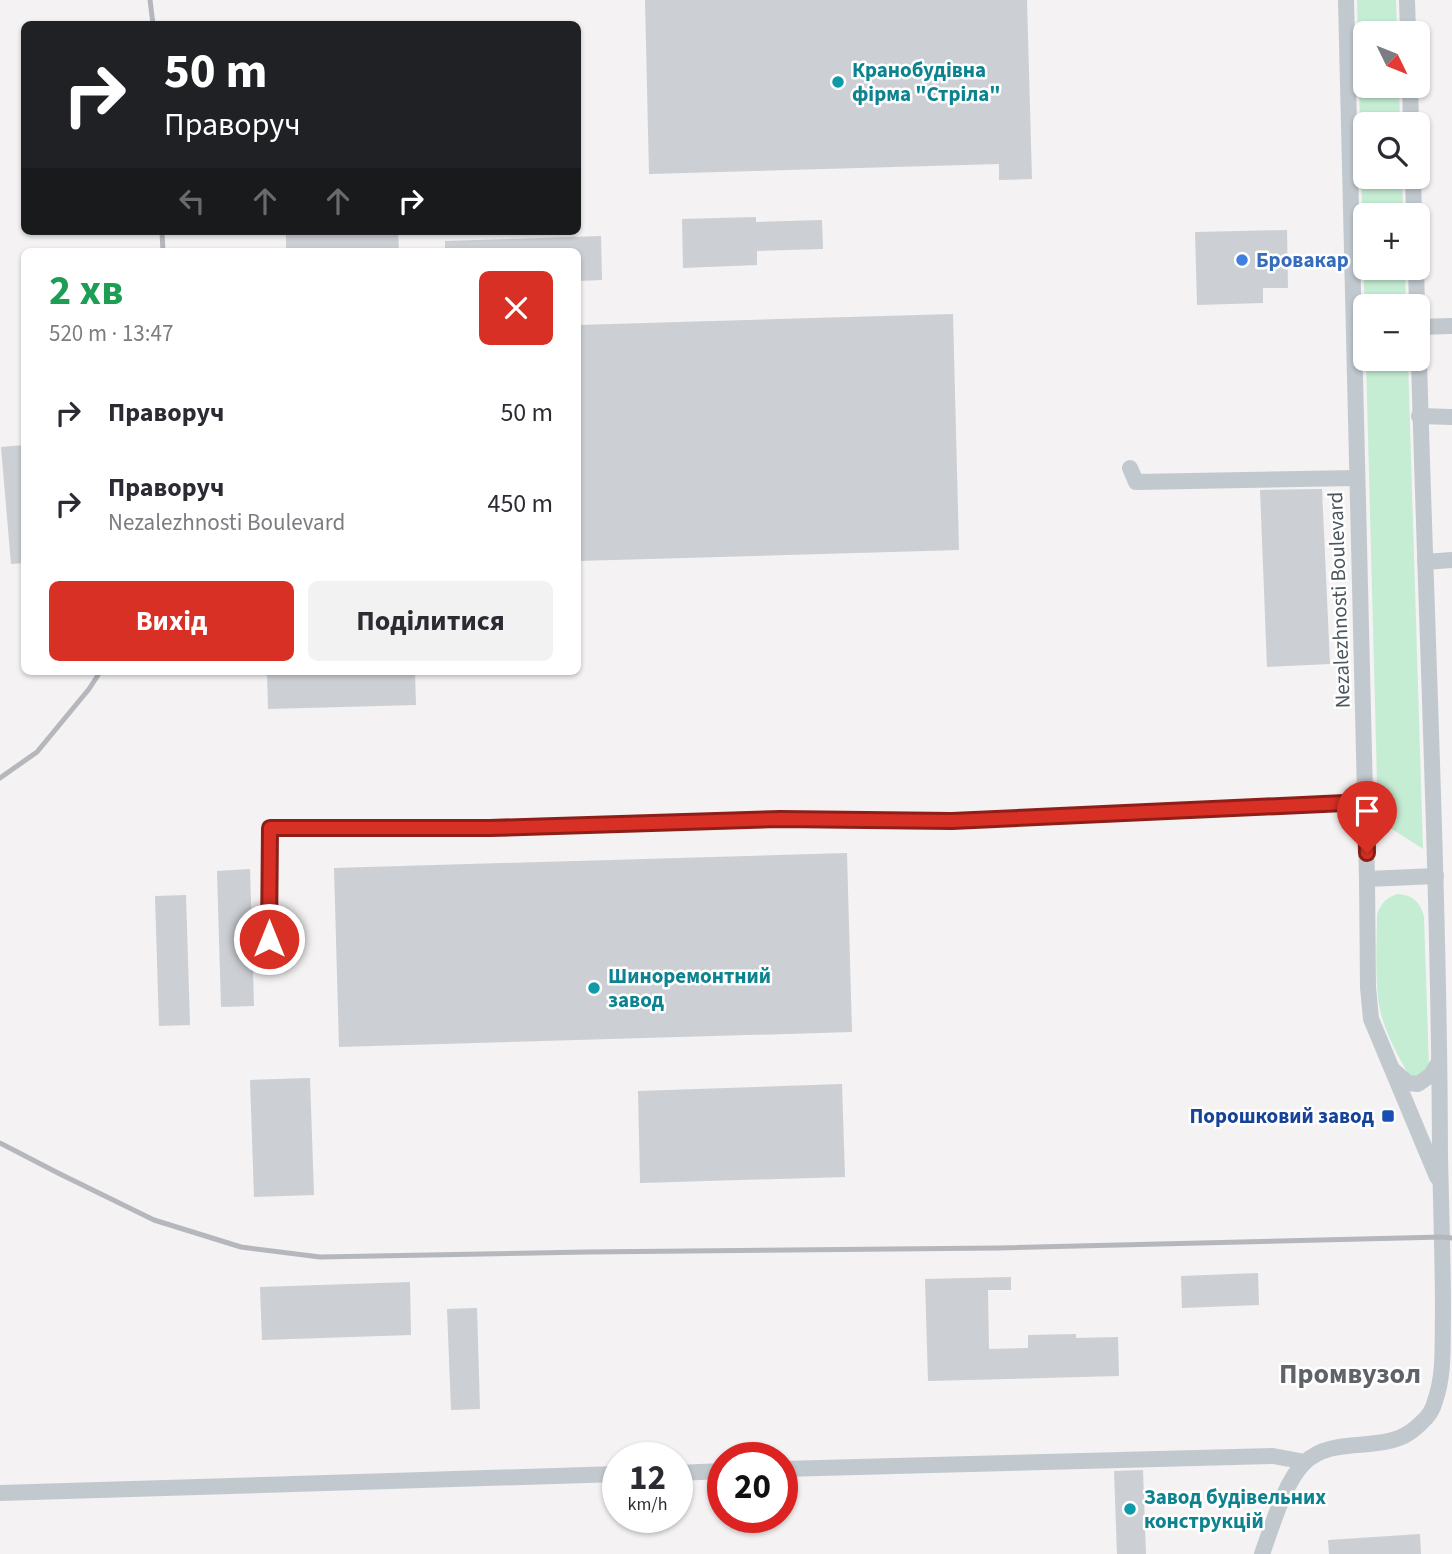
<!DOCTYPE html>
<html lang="uk">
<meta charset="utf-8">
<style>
body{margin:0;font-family:"Source Sans 3",sans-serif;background:#f2f2f3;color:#2b2b33;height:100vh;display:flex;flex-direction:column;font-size:26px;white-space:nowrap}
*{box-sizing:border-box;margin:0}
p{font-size:23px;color:#7c7c81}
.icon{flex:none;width:38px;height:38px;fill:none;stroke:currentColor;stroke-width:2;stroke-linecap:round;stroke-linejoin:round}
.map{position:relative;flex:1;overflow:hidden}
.drawer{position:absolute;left:21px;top:248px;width:560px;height:427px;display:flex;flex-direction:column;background:#fff;border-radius:10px;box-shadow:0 2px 5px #0004}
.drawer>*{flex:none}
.hud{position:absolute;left:21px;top:21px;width:560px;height:214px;border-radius:10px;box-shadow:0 2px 5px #0004;background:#202124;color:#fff;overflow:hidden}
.needle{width:46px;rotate:133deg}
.fabs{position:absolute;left:1353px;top:21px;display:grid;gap:14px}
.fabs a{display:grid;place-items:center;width:77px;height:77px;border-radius:10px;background:#fff;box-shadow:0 2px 5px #0004;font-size:35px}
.speed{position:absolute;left:602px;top:1442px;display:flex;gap:14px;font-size:35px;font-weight:700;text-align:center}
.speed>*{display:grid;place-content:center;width:91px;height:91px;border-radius:50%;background:#fff;box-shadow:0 2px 5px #0004;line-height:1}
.speed small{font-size:18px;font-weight:400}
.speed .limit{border:10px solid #d22;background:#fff;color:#111}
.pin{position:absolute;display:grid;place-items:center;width:60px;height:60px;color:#fff;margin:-72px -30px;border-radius:50% 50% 50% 0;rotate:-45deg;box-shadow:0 0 7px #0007}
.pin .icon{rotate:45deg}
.me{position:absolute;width:77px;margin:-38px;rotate:0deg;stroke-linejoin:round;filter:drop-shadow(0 0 5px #0008)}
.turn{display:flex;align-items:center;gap:24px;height:147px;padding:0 28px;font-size:32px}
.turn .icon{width:91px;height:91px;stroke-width:2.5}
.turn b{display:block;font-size:49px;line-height:60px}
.lanes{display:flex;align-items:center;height:66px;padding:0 28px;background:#0003;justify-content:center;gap:35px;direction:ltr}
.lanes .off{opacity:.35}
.round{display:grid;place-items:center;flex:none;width:74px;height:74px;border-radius:10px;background:#f2f2f3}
.summary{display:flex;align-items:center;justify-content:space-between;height:119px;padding:0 28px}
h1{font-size:42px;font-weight:700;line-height:52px;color:#1e9e55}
.cta{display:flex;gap:14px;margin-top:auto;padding:14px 28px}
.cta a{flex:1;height:80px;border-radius:10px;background:#d93025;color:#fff;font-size:28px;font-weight:700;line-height:80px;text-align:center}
.cta a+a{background:#f2f2f3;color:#2b2b33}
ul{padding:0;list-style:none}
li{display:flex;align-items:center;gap:21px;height:91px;padding:0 28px}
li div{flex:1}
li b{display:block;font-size:26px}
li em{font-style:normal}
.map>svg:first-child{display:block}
.green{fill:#c5edd4}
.building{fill:#cccfd4}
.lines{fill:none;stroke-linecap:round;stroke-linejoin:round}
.minor{stroke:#c1c9cf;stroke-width:16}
.rail{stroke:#b5b7bc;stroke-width:5}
.route-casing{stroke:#8d1f18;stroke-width:18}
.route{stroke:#d93025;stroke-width:12}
.culture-dot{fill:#0f9aa8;stroke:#fff;stroke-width:2.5}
.shop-dot{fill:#3f7fe0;stroke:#fff;stroke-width:2.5}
.transit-dot{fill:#1a4fb4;stroke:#fff;stroke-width:2.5}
.labels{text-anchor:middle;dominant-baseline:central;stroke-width:5;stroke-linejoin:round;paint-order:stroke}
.culture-label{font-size:21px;font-weight:bold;fill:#0d838f;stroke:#fff;text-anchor:start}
.shop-label{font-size:21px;font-weight:bold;fill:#366cbe;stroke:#fff;text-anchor:start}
.street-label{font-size:21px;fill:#4b565e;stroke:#fff}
.transit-label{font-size:21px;font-weight:bold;fill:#164399;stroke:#fff;text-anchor:end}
.district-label{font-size:28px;font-weight:bold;fill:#5f6266;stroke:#fff}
</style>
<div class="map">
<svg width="1452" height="1554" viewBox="0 0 1452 1554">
<rect width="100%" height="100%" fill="#f4f2f2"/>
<g class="green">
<path d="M 1357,0 L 1396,0 L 1397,33 L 1365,33 L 1365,86 L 1399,86 L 1400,124 L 1365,124 L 1365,177 L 1402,177 L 1403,215 L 1365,215 L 1365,268 L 1405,268 L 1406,306 L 1365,306 L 1365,325 Z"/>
<path d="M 1366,359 L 1408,359 L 1423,849 L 1378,820 Z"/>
<path d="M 1398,894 C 1413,895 1421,903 1424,917 L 1429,1068 L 1418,1078 L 1409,1075 C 1398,1056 1387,1036 1381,1014 C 1374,987 1377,944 1377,914 C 1381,903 1387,897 1398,894 Z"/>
</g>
<g class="building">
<path d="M 645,0 L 1027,0 L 1032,179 L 999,180 L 999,164 L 649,174 Z"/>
<path d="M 756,217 L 756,222 L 822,220 L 823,249 L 757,251 L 757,265 L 683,268 L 682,219 Z"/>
<path d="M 1287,230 L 1288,288 L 1263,288 L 1263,303 L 1197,305 L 1195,232 Z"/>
<path d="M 286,231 L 398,231 L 399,252 L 286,252 Z"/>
<path d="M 601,236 L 602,280 L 578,281 L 578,252 L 445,252 L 445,241 Z"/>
<path d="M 953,314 L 959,550 L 578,561 L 578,325 Z"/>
<path d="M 24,445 L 24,563 L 11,564 L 1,447 Z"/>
<path d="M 1322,489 L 1330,664 L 1267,667 L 1260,490 Z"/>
<path d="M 267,672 L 415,672 L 416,705 L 268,709 Z"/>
<path d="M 847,853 L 852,1032 L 339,1047 L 334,868 Z"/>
<path d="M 250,869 L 254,1006 L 221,1007 L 217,871 Z"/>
<path d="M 186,895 L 190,1025 L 159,1026 L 155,896 Z"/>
<path d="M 310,1078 L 314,1195 L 254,1197 L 250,1080 Z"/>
<path d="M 842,1084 L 845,1177 L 640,1183 L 638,1091 Z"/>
<path d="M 1258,1273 L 1259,1305 L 1182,1308 L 1181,1276 Z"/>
<path d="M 1011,1277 L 1011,1290 L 988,1290 L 989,1349 L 1028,1348 L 1028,1335 L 1076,1334 L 1076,1338 L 1118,1337 L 1119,1376 L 928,1381 L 925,1279 Z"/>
<path d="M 410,1282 L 411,1335 L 262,1340 L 260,1287 Z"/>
<path d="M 477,1308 L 480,1409 L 451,1410 L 447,1309 Z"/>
<path d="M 1143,1470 L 1146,1554 L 1117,1554 L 1114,1471 Z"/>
<path d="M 1420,1534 L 1421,1554 L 1329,1554 L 1328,1540 Z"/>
</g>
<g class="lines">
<g class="minor">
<path d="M 1346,0 L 1367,879 L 1368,987 L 1371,1019 L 1437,1177"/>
<path d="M 1407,0 L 1408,33"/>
<path d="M 1410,86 L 1411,124"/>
<path d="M 1413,177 L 1414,215"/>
<path d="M 1416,268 L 1417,306"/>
<path d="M 1418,327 L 1452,326"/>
<path d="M 1419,416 L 1452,417"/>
<path d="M 1130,468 L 1136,482 L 1357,478"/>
<path d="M 1425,562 L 1452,560"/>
<path d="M 1367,879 L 1436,876"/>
<path d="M 269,939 L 270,828 L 490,828 L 780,819 L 952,821 L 1365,802"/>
<path d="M 1393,1070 L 1408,1083 L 1418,1084 L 1431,1075 L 1439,1062"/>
<path d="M 782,1469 L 1273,1456 L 1305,1462"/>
<path d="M 677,1473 L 723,1471"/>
<path d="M 0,1493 L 618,1474"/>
<path d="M 1262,1554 C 1272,1527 1284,1483 1304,1463 C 1330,1438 1368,1450 1399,1438 C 1407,1435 1415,1429 1421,1423 C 1428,1417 1433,1410 1435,1401 C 1445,1373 1442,1343 1443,1315 C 1443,1261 1441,1207 1440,1154 C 1439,877 1425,600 1418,323"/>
</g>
<g class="rail">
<path d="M 150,0 L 153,24"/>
<path d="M 162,231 L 163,252"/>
<path d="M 0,778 L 37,752 L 89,689 L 100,672"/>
<path d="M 0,1143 L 58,1173 L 154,1220 L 241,1247 L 320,1257 L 587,1252 L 998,1248 L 1442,1237 L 1452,1238"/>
</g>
</g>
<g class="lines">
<defs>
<path id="route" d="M 269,939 L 270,828 L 490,828 L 780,819 L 952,821 L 1366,802 L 1367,853"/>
</defs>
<use href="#route" class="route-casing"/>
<use href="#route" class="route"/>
</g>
<g class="culture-dot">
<circle cx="838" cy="82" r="7"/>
<circle cx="594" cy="988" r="7"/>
<circle cx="1130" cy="1509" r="7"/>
</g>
<circle class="shop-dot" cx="1242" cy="260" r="7"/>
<rect class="transit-dot" x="1381" y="1109" width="14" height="14" rx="3.5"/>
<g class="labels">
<g class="culture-label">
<text x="852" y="70">Кранобудівна<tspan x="852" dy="24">фірма "Стріла"</tspan></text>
<text x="608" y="976">Шиноремонтний<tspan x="608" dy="24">завод</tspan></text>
<text x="1144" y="1497">Завод будівельних<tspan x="1144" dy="24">конструкцій</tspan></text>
</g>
<g class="shop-label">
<text x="1256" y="260">Бровакар</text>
</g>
<g class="street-label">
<text transform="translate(1339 600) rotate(-92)">Nezalezhnosti Boulevard</text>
</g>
<g class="transit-label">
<text x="1374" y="1116">Порошковий завод</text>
</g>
<g class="district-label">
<text x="1350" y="1374">Промвузол</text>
</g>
</g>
</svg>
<div class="fabs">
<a><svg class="needle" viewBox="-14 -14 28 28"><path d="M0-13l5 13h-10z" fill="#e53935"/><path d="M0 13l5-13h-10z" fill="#7c7c81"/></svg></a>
<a><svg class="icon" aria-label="search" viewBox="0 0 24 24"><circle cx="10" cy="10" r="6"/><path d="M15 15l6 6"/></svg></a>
<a>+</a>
<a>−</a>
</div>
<div class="speed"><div>12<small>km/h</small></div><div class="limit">20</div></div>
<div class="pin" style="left:1367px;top:853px;background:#d93025"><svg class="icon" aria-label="arrive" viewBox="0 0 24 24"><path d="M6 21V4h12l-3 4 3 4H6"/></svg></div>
<svg class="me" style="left:269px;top:939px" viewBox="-20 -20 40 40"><circle r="17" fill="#d93025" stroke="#fff" stroke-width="3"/><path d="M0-11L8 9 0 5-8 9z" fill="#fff"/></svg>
<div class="hud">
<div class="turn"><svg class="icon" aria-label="right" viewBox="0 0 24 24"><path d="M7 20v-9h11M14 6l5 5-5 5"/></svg><div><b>50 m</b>Праворуч</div></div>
<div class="lanes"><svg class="icon off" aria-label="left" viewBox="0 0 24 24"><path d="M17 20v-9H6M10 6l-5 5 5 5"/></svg><svg class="icon off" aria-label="ahead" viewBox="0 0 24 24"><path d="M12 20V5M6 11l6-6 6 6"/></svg><svg class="icon off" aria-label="ahead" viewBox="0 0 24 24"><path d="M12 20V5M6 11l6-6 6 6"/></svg><svg class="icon" aria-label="right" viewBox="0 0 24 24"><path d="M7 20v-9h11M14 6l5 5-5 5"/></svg></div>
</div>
<section class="drawer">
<div class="summary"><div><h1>2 хв</h1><p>520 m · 13:47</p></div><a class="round" style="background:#d93025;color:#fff"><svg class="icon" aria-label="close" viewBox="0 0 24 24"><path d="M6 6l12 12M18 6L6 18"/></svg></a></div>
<ul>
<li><svg class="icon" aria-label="right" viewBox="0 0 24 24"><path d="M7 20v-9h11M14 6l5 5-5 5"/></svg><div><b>Праворуч</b></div><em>50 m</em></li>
<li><svg class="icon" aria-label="right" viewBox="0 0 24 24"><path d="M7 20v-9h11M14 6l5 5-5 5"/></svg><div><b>Праворуч</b><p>Nezalezhnosti Boulevard</p></div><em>450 m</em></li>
</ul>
<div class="cta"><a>Вихід</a><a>Поділитися</a></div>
</section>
</div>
